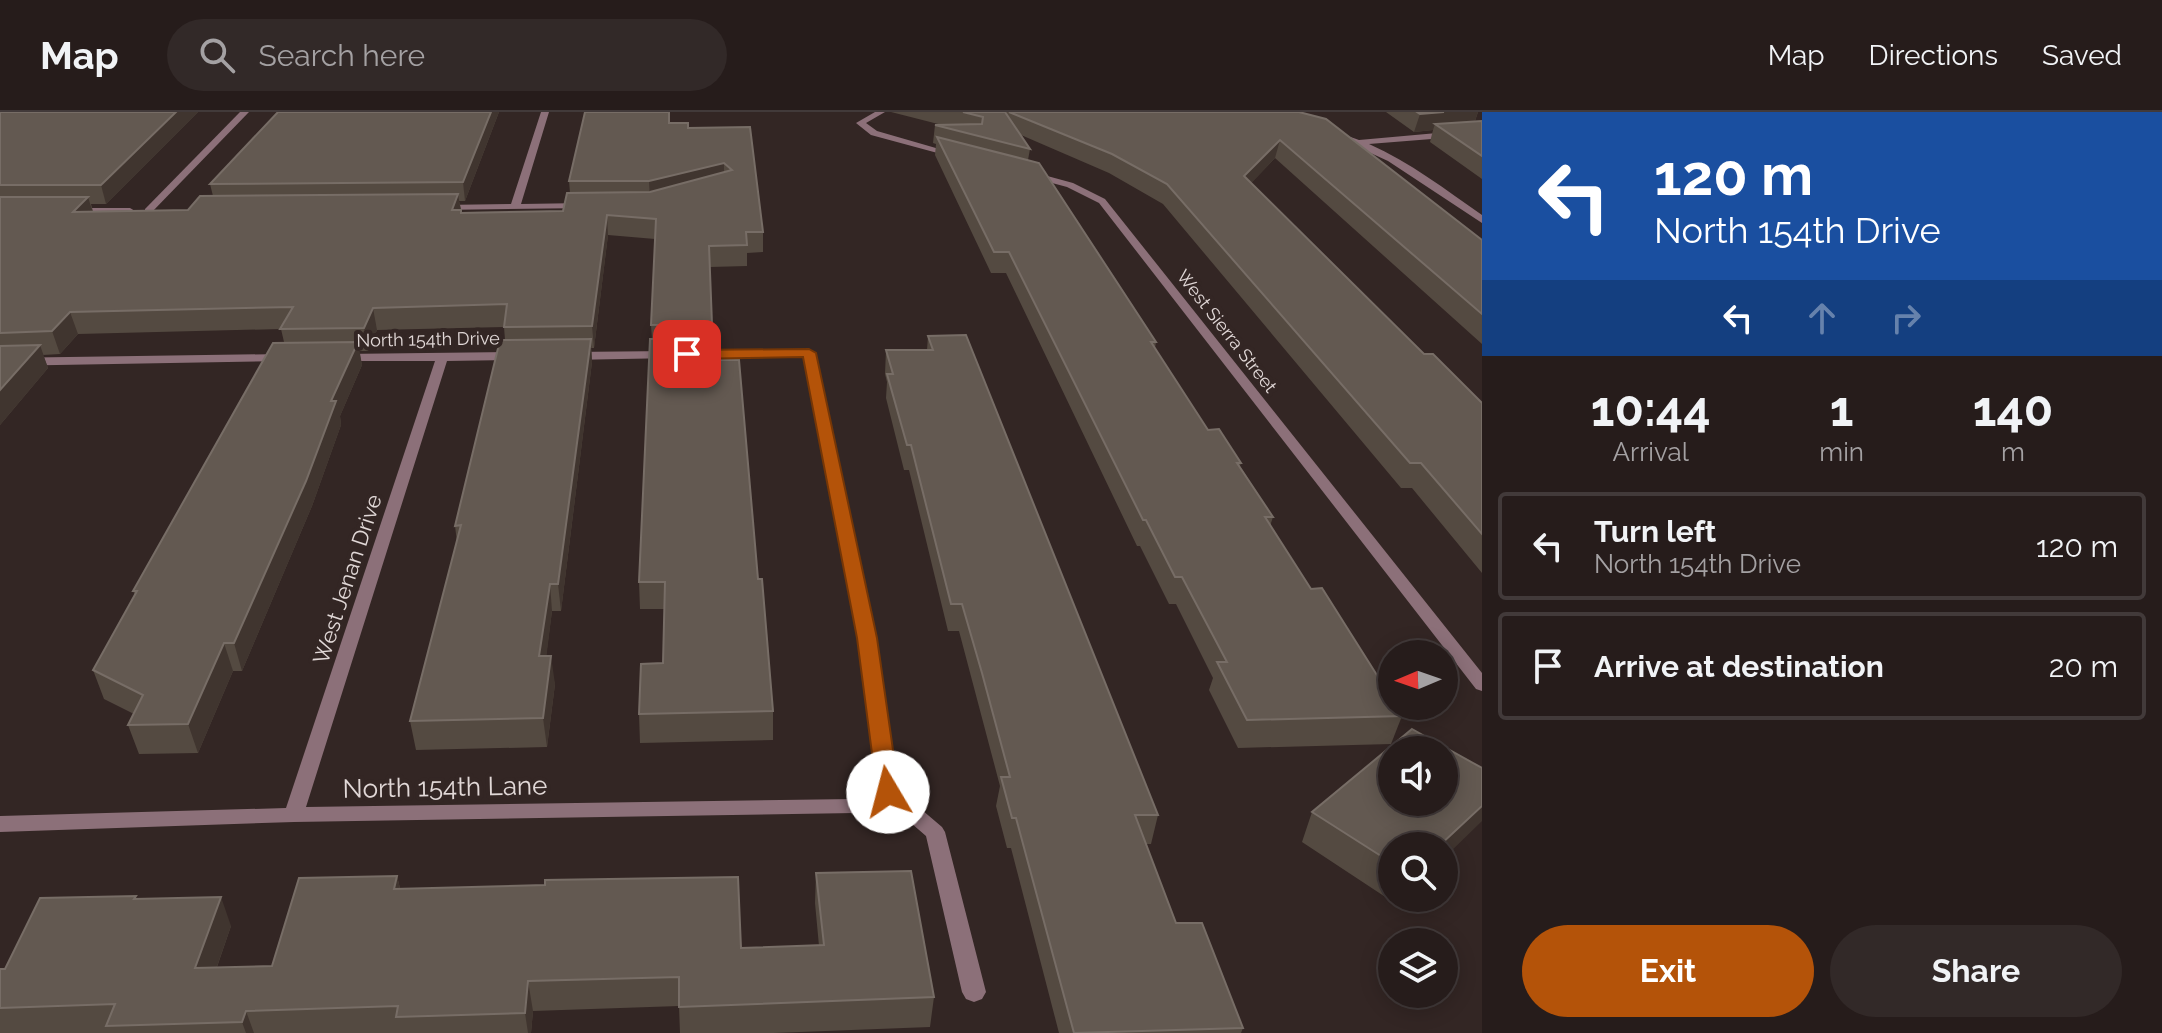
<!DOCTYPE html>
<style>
body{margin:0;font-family:Raleway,sans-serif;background:#322928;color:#f1f3f6;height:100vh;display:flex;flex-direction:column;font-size:30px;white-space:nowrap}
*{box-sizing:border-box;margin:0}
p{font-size:26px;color:#a4a1a3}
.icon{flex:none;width:44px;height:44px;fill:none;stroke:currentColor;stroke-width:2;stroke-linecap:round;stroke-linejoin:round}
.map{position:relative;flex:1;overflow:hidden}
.panel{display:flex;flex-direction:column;background:#261c1b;width:680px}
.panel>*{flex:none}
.guide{background:#1a4fa0;color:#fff;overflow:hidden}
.needle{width:52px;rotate:268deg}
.fabs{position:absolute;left:1378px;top:528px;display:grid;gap:16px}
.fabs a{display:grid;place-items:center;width:80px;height:80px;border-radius:50%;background:#261c1b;box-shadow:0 4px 20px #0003,0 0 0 2px #423a3a;font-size:40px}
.pin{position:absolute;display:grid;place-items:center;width:68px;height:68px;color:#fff;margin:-34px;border-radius:16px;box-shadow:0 4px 12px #0006}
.me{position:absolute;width:88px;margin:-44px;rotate:352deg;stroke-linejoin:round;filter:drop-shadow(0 0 6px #0008)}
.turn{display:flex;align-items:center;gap:28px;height:168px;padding:0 40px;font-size:36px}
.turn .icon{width:104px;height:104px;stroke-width:2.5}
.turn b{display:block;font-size:56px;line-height:68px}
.lanes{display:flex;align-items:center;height:76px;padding:0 40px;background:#0003;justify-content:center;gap:40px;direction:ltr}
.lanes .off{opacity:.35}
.eta{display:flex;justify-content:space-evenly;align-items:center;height:136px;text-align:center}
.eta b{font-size:48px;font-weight:700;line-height:56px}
.cta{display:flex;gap:16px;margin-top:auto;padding:16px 40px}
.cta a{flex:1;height:92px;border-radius:48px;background:#b45309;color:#fff;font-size:32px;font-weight:700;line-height:92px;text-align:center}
.cta a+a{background:#322928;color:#f1f3f6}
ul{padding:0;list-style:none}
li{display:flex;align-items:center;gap:24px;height:108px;margin:0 16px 12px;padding:0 24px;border:4px solid #423a3a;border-radius:8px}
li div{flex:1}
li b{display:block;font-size:30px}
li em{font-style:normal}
header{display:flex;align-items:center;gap:48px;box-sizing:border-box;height:112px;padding:0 40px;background:#261c1b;border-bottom:2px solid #423a3a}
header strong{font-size:38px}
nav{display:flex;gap:44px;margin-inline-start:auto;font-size:28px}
.search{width:560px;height:72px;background:#322928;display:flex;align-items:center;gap:20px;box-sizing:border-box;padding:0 28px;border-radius:44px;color:#a4a1a3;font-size:30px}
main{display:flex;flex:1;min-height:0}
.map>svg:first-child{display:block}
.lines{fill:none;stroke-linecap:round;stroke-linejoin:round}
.lane{fill:#8c7079;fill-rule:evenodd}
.street{fill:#8c7079;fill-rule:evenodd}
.wall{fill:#544a41}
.shaded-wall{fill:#40352f}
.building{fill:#635951;stroke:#776d66;stroke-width:2;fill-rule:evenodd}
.route{fill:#b45309;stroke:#753606;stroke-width:2}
.labels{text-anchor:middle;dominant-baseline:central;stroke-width:8;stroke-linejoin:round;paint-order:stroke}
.far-street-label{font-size:18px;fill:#e1d8d7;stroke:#332624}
.street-label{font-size:22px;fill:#e1d8d7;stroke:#332624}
.near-street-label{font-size:26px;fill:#e1d8d7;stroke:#332624}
</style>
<header>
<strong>Map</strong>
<div class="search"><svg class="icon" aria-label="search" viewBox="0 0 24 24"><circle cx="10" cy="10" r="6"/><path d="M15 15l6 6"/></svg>Search here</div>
<nav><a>Map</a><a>Directions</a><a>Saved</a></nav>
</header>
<main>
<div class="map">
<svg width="1482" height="921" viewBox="0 0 1482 921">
<rect width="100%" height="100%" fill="#332624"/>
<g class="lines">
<path class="lane" d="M 888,673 L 895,675 L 942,715 L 945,720 L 986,880 L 982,887 L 974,890 L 966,887 L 962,880 L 926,724 L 881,685 L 878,680 L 881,675 Z"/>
<g class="street">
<path d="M 240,0 L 249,0 L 151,101 L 145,101 L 145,97 Z"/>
<path d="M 541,0 L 549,0 L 521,92 L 585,91 L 590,94 L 588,96 L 438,98 L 438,94 L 441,93 L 511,92 Z"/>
<path d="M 875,0 L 885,0 L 866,11 L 877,19 L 960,43 L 956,46 L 871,23 L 856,11 Z"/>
<path d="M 1482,17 L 1482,23 L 1369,32 C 1410,50 1446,78 1482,103 L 1482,111 L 1388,49 L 1327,21 L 1331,18 L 1359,28 Z"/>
<path d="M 1029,59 L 1073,71 L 1105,87 L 1482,561 L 1482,579 L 1476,577 L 1099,91 L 1067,75 L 1026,64 L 1024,62 Z"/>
<path d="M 73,96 L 130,96 L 135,99 L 130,102 L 70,101 L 70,97 Z"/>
<path d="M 809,237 L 815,241 L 876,526 L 898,680 L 895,685 L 855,701 L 294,710 L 0,720 L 0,704 L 286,696 L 435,249 L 338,249 L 338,243 L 342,242 L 518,240 L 524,244 L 518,248 L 447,249 L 306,695 L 853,687 L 878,676 L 858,526 L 804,245 L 694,246 L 688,242 L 694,238 Z"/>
<path d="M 670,239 L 674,240 L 674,246 L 570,248 L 564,244 L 570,240 Z"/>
<path d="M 282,242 L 286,243 L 286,249 L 0,254 L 0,246 Z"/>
</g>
</g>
<g class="wall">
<path d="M 0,0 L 198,0 L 106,92 L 91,92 L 93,99 L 188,98 L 213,84 L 210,72 L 278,0 L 499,0 L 465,89 L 459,89 L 462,100 L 563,99 L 570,81 L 569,69 L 670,11 L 688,16 L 750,15 L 763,120 L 763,140 L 747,141 L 747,154 L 710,155 L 712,226 L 713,248 L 758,467 L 773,599 L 773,628 L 640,631 L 639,602 L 663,551 L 664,497 L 640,497 L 639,470 L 652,227 L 651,213 L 655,127 L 608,123 L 594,236 L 591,236 L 592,250 L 561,499 L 552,499 L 546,544 L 555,572 L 547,635 L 416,638 L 410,609 L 457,430 L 455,414 L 505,228 L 504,215 L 377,218 L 368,239 L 359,239 L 362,253 L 340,304 L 341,313 L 312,394 L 242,559 L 233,559 L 198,641 L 139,642 L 128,613 L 134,602 L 104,587 L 93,558 L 135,483 L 133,479 L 284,230 L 281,217 L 78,222 L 60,242 L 43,243 L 48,256 L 0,313 Z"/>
<path d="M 891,0 L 1303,0 L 1303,1 L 1482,128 L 1482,232 L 1275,46 L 1251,71 L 1424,242 L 1482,291 L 1482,461 L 1412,376 L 1401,376 L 1163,92 L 1109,61 L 1021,23 L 1030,37 L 1028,48 L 1156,230 L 1155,236 L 1208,318 L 1241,351 L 1240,354 L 1273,405 L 1270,414 L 1311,477 L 1402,604 L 1391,632 L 1238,636 L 1209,578 L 1213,566 L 1176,492 L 1169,492 L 1140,434 L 1137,434 L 1006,161 L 991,161 L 935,43 L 936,32 L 933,31 L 935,13 L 942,13 Z"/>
<path d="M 1386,0 L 1478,0 L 1475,9 L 1482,9 L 1482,67 L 1430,30 L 1433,18 L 1414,20 Z"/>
<path d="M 928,224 L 1158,703 L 1151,732 L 1146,732 L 1176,811 L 1243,916 L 1241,921 L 1059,921 L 1011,736 L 1007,736 L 996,694 L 1000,674 L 959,519 L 948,519 L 909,358 L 904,358 L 886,286 L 887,270 L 885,262 L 886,238 L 927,238 Z"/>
<path d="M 1312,700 L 1392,734 L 1392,786 L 1402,786 L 1396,792 L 1302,730 Z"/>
<path d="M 816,761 L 934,885 L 930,915 L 774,921 L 680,921 L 679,894 L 533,899 L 531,921 L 0,921 L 0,857 L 5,857 L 137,787 L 231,814 L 217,855 L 272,854 L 397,764 L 400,776 L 741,836 L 819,834 L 815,791 Z"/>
</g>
<g class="shaded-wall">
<path d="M 176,0 L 198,0 L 106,92 L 101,73 Z"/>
<path d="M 491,0 L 499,0 L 465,89 L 463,70 Z"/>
<path d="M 1444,0 L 1478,0 L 1473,15 L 1435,12 L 1433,18 L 1414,20 L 1420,2 Z"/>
<path d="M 1280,28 L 1275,46 L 1239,84 L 1244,64 Z"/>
<path d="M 724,51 L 724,70 L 650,88 L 649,69 Z"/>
<path d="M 458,82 L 461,100 L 461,98 L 464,118 L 452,98 Z"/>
<path d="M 88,85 L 94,104 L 73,100 Z"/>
<path d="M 607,103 L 608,123 L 594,236 L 592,214 Z"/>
<path d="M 373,196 L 377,218 L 368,239 L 364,216 Z"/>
<path d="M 70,200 L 78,222 L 60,242 L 52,219 Z"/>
<path d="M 591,227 L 592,250 L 561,499 L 558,472 Z"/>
<path d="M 358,230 L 362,253 L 340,304 L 341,313 L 312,394 L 242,559 L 234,531 L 331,289 Z"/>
<path d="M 40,233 L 48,256 L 0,313 L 0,278 Z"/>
<path d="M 550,472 L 552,499 L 543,572 L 539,544 Z"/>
<path d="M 224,531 L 233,559 L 198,641 L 188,612 Z"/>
<path d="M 551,544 L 555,572 L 547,635 L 543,606 Z"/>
<path d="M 1482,694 L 1482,709 L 1444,746 L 1444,734 L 1439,734 Z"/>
<path d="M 397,764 L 404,793 L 394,777 Z"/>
<path d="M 221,785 L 231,814 L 206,886 L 195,856 Z"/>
<path d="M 528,869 L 533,899 L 531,921 L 528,921 L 525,901 Z"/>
<path d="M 246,899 L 254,921 L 246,921 L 242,910 Z"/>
</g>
<g class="building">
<path d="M 0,0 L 176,0 L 101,73 L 0,73 Z"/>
<path d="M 278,0 L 491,0 L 463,70 L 210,72 Z"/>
<path d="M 585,0 L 669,0 L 669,11 L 688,11 L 688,16 L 750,15 L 763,120 L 746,120 L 747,133 L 709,134 L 712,212 L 651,213 L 656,107 L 607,103 L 592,214 L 504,215 L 507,192 L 373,196 L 364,216 L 280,217 L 293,195 L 70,200 L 52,219 L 0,221 L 0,85 L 88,85 L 73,100 L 188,98 L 200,84 L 458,82 L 452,98 L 461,98 L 461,101 L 563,99 L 567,81 L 650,80 L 732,58 L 724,51 L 649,69 L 569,69 Z"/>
<path d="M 963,0 L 1005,0 L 1030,37 L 935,13 L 982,12 L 983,5 Z"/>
<path d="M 1009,0 L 1299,0 L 1326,7 L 1482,128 L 1482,202 L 1280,28 L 1244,64 L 1424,242 L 1433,242 L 1482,291 L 1482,422 L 1421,351 L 1410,351 L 1167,72 L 1112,42 Z"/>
<path d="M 1417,0 L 1444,0 L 1420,2 Z"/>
<path d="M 1482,9 L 1482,44 L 1435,12 Z"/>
<path d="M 937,25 L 1039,51 L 1156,230 L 1151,230 L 1208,318 L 1219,317 L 1241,351 L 1237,351 L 1273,405 L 1265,405 L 1311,477 L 1322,476 L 1392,587 L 1392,594 L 1396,594 L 1402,604 L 1247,608 L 1217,550 L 1227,550 L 1182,465 L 1175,465 L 1146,408 L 1143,408 L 1009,140 L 994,140 Z"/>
<path d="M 966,223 L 1158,703 L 1135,703 L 1176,811 L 1202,811 L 1243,916 L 1074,921 L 1016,706 L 1012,706 L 1001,665 L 1010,665 L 982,561 L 962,492 L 951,492 L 911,333 L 907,333 L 887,262 L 893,262 L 886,238 L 933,238 L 928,224 Z"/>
<path d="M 713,226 L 713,248 L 739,248 L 758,467 L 762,467 L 773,599 L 639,602 L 641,552 L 663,551 L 665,470 L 639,470 L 650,227 Z"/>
<path d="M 591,227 L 558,472 L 550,472 L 539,544 L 551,544 L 543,606 L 410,609 L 461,413 L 455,414 L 500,228 Z"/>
<path d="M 358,230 L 331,289 L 336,289 L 306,369 L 234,531 L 224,531 L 188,612 L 128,613 L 143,583 L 93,558 L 137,479 L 133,479 L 273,231 Z"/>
<path d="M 40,233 L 0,278 L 0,234 Z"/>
<path d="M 1412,617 L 1482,656 L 1482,694 L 1439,734 L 1392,734 L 1392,751 L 1312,700 ZM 1392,638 L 1444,638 L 1444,690 L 1392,690 Z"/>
<path d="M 911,759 L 934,885 L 679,895 L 679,865 L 528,869 L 525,901 L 396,905 L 398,894 L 246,899 L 242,910 L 106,914 L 115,892 L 0,896 L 0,857 L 5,857 L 40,786 L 136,784 L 134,787 L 221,785 L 195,856 L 272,854 L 299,766 L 397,764 L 394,777 L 545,773 L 545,768 L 738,765 L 741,836 L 824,833 L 816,761 Z"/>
</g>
<path class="route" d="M 809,237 L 816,241 L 877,526 L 899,680 L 896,685 L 880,685 L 877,680 L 857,526 L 803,245 L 687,247 L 680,242 L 687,238 Z"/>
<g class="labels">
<g class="far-street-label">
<text transform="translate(1227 219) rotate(52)">West Sierra Street</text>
<text transform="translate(428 227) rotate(-1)">North 154th Drive</text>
</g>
<g class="street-label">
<text transform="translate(347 467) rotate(-72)">West Jenan Drive</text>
</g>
<g class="near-street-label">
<text transform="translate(445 675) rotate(-1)">North 154th Lane</text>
</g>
</g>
</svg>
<div class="fabs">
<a><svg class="needle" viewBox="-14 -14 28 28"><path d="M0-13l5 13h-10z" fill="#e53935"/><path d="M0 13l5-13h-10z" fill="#a4a1a3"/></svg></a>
<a><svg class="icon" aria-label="sound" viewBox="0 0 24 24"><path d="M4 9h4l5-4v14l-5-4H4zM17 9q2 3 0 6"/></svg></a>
<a><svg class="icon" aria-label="search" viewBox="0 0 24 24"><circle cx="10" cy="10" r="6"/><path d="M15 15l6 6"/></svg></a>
<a><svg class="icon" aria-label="layers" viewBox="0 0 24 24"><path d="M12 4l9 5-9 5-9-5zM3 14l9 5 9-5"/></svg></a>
</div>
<div class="pin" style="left:687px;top:242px;background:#d93025"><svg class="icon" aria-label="arrive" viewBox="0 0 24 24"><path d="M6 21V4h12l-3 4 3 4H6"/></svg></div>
<svg class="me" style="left:888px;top:680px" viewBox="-20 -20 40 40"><circle r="19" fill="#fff"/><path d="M0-13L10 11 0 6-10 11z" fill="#b45309"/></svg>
</div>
<section class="panel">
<div class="guide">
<div class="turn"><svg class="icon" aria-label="left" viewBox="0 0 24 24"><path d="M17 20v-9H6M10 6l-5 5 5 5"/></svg><div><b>120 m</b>North 154th Drive</div></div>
<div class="lanes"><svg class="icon" aria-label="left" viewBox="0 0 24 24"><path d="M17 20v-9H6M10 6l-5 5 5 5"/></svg><svg class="icon off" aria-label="ahead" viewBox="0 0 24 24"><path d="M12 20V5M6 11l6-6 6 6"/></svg><svg class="icon off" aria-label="right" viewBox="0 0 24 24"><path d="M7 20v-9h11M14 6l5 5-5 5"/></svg></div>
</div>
<div class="eta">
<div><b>10:44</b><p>Arrival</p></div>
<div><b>1</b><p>min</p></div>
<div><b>140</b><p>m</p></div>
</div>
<ul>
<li><svg class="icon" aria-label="left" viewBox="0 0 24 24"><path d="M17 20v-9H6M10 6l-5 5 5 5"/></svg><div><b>Turn left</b><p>North 154th Drive</p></div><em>120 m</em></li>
<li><svg class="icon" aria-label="arrive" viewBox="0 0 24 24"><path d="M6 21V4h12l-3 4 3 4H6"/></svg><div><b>Arrive at destination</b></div><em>20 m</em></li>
</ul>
<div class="cta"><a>Exit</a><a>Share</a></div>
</section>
</main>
